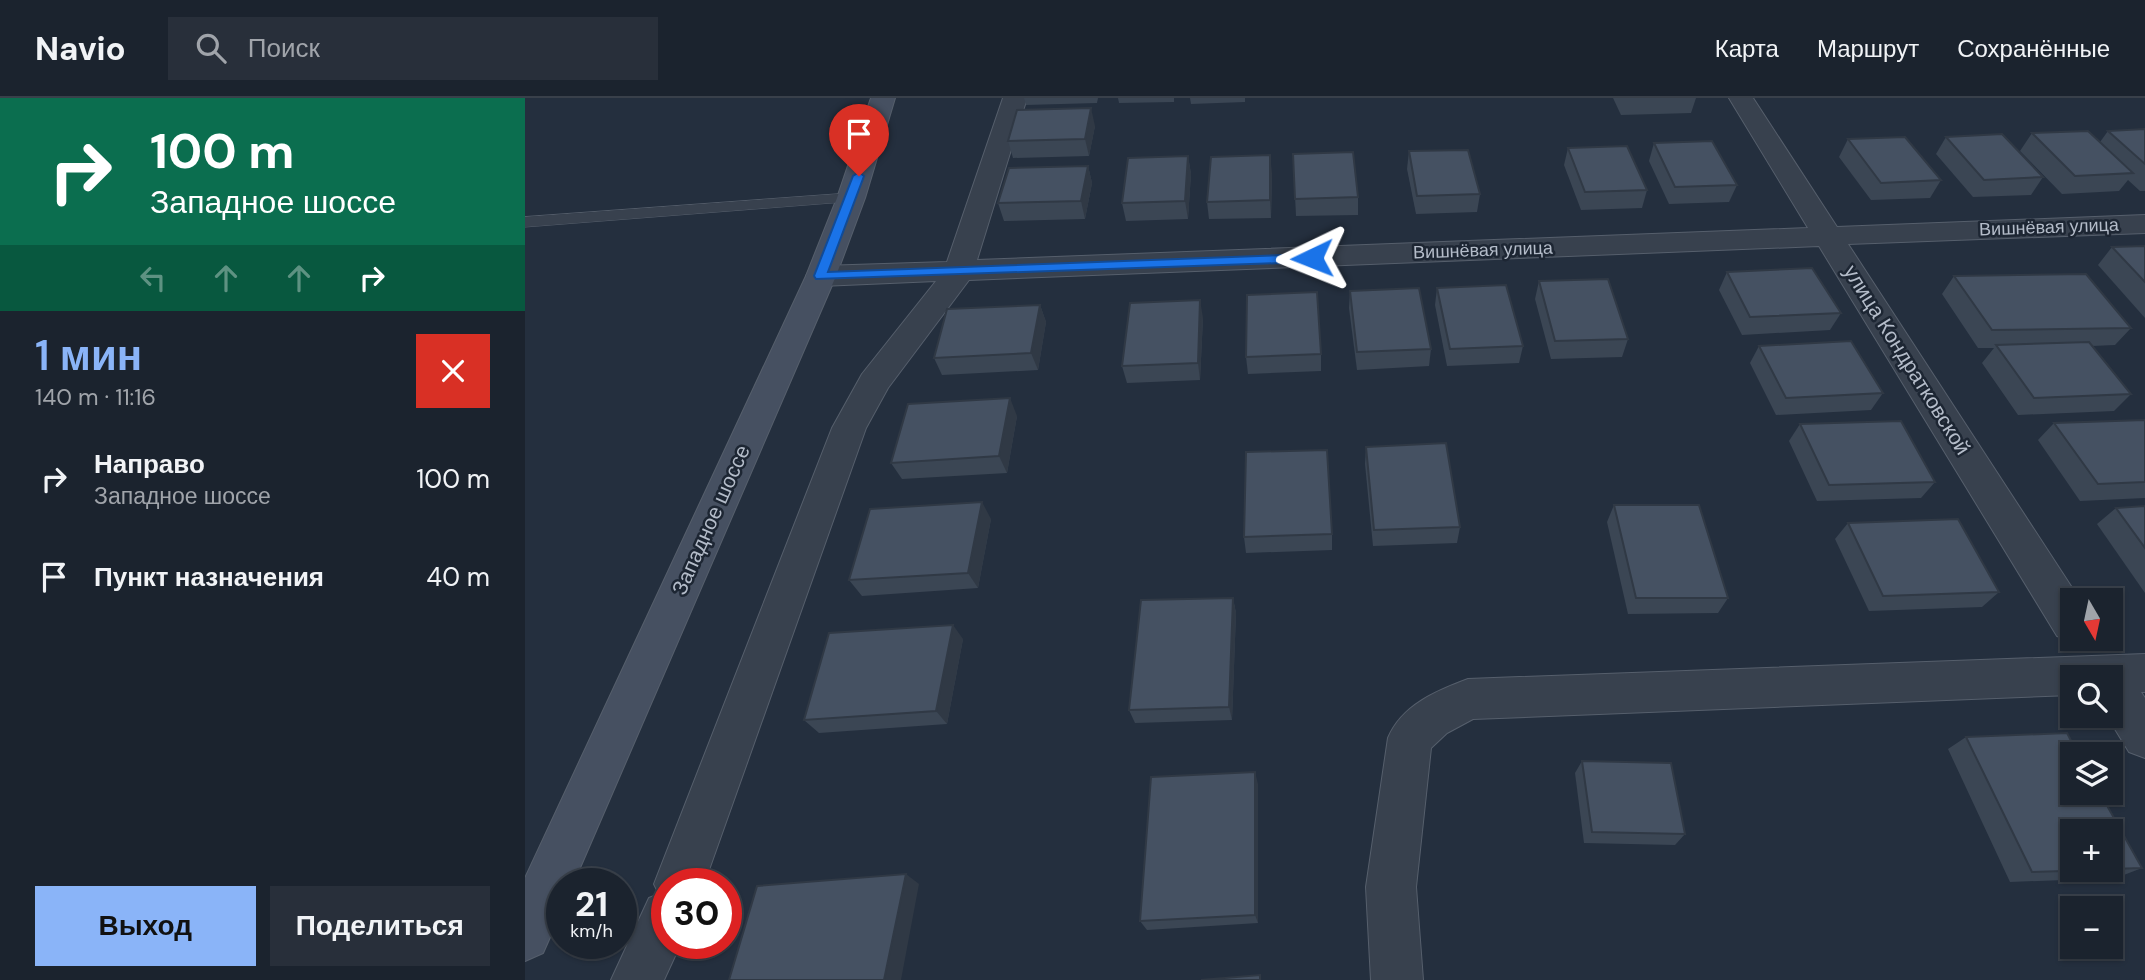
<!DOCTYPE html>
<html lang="ru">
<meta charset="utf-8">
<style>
body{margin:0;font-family:"DM Sans",sans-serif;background:#282f3a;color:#f1f3f6;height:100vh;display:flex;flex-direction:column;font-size:26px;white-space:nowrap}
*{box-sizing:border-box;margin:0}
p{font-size:23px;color:#a0a4aa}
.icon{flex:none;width:38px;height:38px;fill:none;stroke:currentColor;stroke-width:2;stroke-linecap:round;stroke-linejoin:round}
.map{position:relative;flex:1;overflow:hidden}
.side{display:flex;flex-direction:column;background:#1b232e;width:525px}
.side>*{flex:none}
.hud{background:#0b6e4f;color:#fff;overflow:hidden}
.needle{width:46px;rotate:171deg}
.buttons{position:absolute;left:1535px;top:490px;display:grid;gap:14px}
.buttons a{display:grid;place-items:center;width:63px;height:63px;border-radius:0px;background:#1b232e;box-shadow:0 2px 5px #0004,0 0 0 2px #39404a;font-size:35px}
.speed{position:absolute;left:21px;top:770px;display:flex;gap:14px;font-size:35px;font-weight:700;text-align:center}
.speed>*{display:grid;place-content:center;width:91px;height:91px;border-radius:50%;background:#1b232e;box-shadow:0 2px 5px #0004,0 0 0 2px #39404a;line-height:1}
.speed small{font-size:18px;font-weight:400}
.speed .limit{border:10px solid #d22;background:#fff;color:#111}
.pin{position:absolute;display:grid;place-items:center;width:60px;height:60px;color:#fff;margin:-72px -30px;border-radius:50% 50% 50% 0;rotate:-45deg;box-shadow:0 0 7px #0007}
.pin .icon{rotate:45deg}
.me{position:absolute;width:77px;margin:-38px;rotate:268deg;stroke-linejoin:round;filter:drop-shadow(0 0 5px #0008)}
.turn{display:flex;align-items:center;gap:24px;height:147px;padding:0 35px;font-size:32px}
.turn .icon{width:91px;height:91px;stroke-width:2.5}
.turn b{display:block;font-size:49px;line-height:60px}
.lanes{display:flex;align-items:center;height:66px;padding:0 35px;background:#0003;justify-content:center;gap:35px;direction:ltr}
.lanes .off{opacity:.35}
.round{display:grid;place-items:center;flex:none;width:74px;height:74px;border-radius:0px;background:#282f3a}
.head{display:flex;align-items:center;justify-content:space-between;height:119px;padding:0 35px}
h1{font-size:42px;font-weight:600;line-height:52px;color:#8ab4f8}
.button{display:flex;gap:14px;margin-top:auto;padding:14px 35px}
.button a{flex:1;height:80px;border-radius:0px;background:#8ab4f8;color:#111;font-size:28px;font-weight:600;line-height:80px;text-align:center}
.button a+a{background:#282f3a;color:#f1f3f6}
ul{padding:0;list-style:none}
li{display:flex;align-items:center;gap:21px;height:98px;padding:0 35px}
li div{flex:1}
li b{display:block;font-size:26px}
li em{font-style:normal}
header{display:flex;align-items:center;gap:42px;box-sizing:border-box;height:98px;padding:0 35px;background:#1b232e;border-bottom:2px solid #39404a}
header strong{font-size:33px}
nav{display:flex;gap:38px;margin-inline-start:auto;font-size:24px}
.search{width:490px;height:63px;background:#282f3a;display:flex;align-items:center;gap:18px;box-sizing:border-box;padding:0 24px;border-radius:0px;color:#a0a4aa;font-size:26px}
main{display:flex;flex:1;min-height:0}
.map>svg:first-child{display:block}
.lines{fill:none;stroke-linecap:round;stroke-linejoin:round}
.lane-casing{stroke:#565f6c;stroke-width:1}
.street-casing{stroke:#565f6c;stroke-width:2}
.secondary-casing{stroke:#565f6c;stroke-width:2}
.lane{fill:#38414e;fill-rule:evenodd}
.street{fill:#38414e;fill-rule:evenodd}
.secondary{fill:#465061;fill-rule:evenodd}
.wall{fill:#3b4654;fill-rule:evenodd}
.shaded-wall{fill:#303945}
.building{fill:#455162;stroke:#303945;stroke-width:2}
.route{fill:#1a73e8;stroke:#114b97;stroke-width:2}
.labels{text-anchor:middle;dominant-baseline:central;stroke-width:5;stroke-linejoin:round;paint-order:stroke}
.far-street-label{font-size:18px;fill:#b4bcc9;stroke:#1d2633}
.street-label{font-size:21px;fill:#b4bcc9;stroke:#1d2633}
</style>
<header>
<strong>Navio</strong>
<div class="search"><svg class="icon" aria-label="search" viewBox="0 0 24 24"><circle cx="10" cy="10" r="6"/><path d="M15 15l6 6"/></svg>Поиск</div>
<nav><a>Карта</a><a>Маршрут</a><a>Сохранённые</a></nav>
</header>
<main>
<section class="side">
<div class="hud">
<div class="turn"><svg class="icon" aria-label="right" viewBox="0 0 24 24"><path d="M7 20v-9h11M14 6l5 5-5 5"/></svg><div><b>100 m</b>Западное шоссе</div></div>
<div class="lanes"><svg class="icon off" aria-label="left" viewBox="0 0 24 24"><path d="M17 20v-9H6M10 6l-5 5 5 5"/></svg><svg class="icon off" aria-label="ahead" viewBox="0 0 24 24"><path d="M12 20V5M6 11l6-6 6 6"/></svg><svg class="icon off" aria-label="ahead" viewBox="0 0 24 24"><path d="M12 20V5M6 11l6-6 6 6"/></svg><svg class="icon" aria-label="right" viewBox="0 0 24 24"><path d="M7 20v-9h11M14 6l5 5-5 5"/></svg></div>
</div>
<div class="head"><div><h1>1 мин</h1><p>140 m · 11:16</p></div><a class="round" style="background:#d93025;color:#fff"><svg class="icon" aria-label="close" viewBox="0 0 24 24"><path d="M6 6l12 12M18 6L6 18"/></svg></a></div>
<ul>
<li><svg class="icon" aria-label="right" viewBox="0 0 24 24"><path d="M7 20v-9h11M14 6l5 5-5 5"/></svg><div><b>Направо</b><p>Западное шоссе</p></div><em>100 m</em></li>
<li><svg class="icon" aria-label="arrive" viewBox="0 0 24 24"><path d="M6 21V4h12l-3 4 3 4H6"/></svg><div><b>Пункт назначения</b></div><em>40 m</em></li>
</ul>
<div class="button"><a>Выход</a><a>Поделиться</a></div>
</section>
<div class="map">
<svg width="1620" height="882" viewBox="0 0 1620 882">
<rect width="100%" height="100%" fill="#242f3e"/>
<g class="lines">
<defs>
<path id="lane" d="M 326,95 L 332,97 L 334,100 L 332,103 L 0,129 L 0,119 Z"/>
<g id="street">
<path d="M 478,0 L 502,0 L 452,162 L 1283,130 L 1204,0 L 1228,0 L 1312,129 L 1620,117 L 1620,135 L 1323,146 L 1555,502 L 1547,502 L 1547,541 L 1553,541 L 1547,543 L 1532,538 L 1294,148 L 444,182 L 363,290 L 341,330 L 179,786 L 142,786 L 142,845 L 156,845 L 139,882 L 86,882 L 124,800 L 134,796 L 129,786 L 307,330 L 337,276 L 411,183 L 296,188 L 285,185 L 281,178 L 285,171 L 296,168 L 422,164 Z"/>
<path d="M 1620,556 L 1620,594 L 1616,594 L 1620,600 L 1620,660 L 1604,654 L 1582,618 L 1586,618 L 1586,579 L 1547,579 L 1547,597 L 948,621 L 922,635 L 906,650 L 891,789 L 898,882 L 846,882 L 841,789 L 863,640 C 877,607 911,593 943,581 Z"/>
</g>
<path id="secondary" d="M 346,0 L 370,0 L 340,100 L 311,178 L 48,786 L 37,786 L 37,812 L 18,855 L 0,863 L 0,780 L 281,178 L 312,100 Z"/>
</defs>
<use href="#lane" class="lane-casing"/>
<use href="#street" class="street-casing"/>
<use href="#secondary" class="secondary-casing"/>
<use href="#lane" class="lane"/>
<use href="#street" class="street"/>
<use href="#secondary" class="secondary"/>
</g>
<g class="wall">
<path d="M 499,0 L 573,0 L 572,5 L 501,7 Z"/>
<path d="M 593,0 L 649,0 L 649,4 L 594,5 Z"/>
<path d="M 665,0 L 720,0 L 720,4 L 666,6 Z"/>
<path d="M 1088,0 L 1171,0 L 1166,15 L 1096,17 Z"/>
<path d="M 570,28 L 564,58 L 488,60 L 483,43 Z"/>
<path d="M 1620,31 L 1620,93 L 1615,93 L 1603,82 L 1594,93 L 1537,96 L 1495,53 L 1507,35 L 1575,44 L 1583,33 Z"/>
<path d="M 1421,39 L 1518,79 L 1506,97 L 1448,99 L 1411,56 Z"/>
<path d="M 1323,41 L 1416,82 L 1405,100 L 1346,102 L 1314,59 Z"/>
<path d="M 1129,45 L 1212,87 L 1204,104 L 1144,106 L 1124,63 Z"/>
<path d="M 1043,50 L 1122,92 L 1117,110 L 1056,112 L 1039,67 Z"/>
<path d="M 884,53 L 955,96 L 952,114 L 891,116 L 882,71 Z"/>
<path d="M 768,56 L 833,99 L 833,117 L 771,118 Z"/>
<path d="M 663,58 L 666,76 L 663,121 L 601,123 L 597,105 Z"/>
<path d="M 563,68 L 567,85 L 560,121 L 479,123 L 473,105 Z"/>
<path d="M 747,75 L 746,120 L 684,121 L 682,104 Z"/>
<path d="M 1620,148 L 1620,220 L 1573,167 L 1587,149 Z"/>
<path d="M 1202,174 L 1316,215 L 1305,232 L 1217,237 L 1194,192 Z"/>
<path d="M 1429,178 L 1606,230 L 1590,247 L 1567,248 L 1606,296 L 1589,313 L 1493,317 L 1457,265 L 1469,250 L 1453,250 L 1417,196 Z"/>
<path d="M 1014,183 L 1103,241 L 1097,259 L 1026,261 L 1010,201 Z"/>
<path d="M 912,190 L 998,248 L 994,265 L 922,268 L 910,207 Z"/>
<path d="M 825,193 L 906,251 L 904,268 L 832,272 L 824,210 Z"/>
<path d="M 515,207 L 521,224 L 513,272 L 417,277 L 409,260 Z"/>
<path d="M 678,220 L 675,282 L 602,285 L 597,268 Z"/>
<path d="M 1234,248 L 1358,295 L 1346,312 L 1251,317 L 1225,265 Z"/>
<path d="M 796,256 L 796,273 L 723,276 L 721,259 Z"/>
<path d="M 492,318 L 482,375 L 377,381 L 366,365 Z"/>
<path d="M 1620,322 L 1620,400 L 1555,403 L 1513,342 L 1529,325 Z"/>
<path d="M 1275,326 L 1410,384 L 1396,400 L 1292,403 L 1264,343 Z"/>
<path d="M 841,349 L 935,429 L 932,445 L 848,448 L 840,366 Z"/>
<path d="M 1089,407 L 1203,500 L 1193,515 L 1103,516 L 1082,424 Z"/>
<path d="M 1620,408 L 1620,495 L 1572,426 L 1591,410 Z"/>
<path d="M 466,421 L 453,490 L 337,498 L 324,482 Z"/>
<path d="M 1323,425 L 1474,494 L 1457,509 L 1344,513 L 1310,441 Z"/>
<path d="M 807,436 L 807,452 L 721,455 L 719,439 Z"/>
<path d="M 708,500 L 711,515 L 707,622 L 610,625 L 604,612 Z"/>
<path d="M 438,541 L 422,626 L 294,635 L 279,622 Z"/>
<path d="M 1542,635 L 1553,656 L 1547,656 L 1547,695 L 1575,695 L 1617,770 L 1591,780 L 1485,784 L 1423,651 L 1441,639 ZM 1547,733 L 1586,733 L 1586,772 L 1547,772 Z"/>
<path d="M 1057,663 L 1160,736 L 1150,747 L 1059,745 L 1050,675 Z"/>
<path d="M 733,686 L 733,825 L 622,832 L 615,823 Z"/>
</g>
<g class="shaded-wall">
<path d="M 566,10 L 570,28 L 564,58 L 560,41 Z"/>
<path d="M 745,57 L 747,75 L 746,120 L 745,102 Z"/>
<path d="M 663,58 L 666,76 L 663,121 L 660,103 Z"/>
<path d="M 563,68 L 567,85 L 560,121 L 556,103 Z"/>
<path d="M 675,202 L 678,220 L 675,282 L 673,265 Z"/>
<path d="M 515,207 L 521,224 L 513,272 L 506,255 Z"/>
<path d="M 485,300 L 492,318 L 482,375 L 474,358 Z"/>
<path d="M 457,404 L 466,421 L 453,490 L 443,475 Z"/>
<path d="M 708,500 L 711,515 L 707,622 L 704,609 Z"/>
<path d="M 428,527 L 438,541 L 422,626 L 411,613 Z"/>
<path d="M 730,674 L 733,686 L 733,825 L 730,817 Z"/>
<path d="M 381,776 L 394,786 L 376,882 L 359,882 Z"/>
</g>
<g class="building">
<path d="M 566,10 L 560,41 L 483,43 L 492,12 Z"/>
<path d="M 1620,31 L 1620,66 L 1583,33 Z"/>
<path d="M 1563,33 L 1608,75 L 1550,78 L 1507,35 Z"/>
<path d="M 1477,36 L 1518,79 L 1459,82 L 1421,39 Z"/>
<path d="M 1380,39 L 1416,82 L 1356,85 L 1323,41 Z"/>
<path d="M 1187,43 L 1212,87 L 1150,89 L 1129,45 Z"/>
<path d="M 1102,48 L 1122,92 L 1060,94 L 1043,50 Z"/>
<path d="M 943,52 L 955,96 L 892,98 L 884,53 Z"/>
<path d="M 828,54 L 833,99 L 770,101 L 768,56 Z"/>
<path d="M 745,57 L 745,102 L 682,104 L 686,59 Z"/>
<path d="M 663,58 L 660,103 L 597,105 L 603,60 Z"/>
<path d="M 563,68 L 556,103 L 473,105 L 484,70 Z"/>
<path d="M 1620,148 L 1620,184 L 1587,149 Z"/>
<path d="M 1287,170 L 1316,215 L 1225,219 L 1202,174 Z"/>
<path d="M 1561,176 L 1606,230 L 1467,232 L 1429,178 Z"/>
<path d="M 1083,181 L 1103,241 L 1030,243 L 1014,183 Z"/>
<path d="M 981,187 L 998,248 L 925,251 L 912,190 Z"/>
<path d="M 894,190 L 906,251 L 832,254 L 825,193 Z"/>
<path d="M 792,194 L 796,256 L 721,259 L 722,197 Z"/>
<path d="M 675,202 L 673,265 L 597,268 L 605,205 Z"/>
<path d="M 515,207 L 506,255 L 409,260 L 422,211 Z"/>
<path d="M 1326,243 L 1358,295 L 1261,300 L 1234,248 Z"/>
<path d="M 1564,244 L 1606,296 L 1509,300 L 1471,247 Z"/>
<path d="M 485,300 L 474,358 L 366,365 L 383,306 Z"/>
<path d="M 1620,322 L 1620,384 L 1573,386 L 1529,325 Z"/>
<path d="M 1376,323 L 1410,384 L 1304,387 L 1275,326 Z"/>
<path d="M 921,345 L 935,429 L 849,432 L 841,349 Z"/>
<path d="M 802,352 L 807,436 L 719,439 L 721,354 Z"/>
<path d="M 457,404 L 443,475 L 324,482 L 345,411 Z"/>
<path d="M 1089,407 L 1174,407 L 1203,500 L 1111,500 Z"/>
<path d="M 1620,408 L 1620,450 L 1591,410 Z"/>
<path d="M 1433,421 L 1474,494 L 1358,498 L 1323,425 Z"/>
<path d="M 708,500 L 704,609 L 604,612 L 616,502 Z"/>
<path d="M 428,527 L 411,613 L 279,622 L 304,535 Z"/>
<path d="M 1542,635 L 1553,656 L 1547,656 L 1547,695 L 1575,695 L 1617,770 L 1586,771 L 1586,733 L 1547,733 L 1547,772 L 1570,772 L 1507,774 L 1441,639 Z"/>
<path d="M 1057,663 L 1146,665 L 1160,736 L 1067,734 Z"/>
<path d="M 730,674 L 730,817 L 615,823 L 626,679 Z"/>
<path d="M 381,776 L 359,882 L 204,882 L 232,788 Z"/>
<path d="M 735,877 L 735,882 L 676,882 Z"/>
</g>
<path class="route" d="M 334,74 L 339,78 L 303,174 L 787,156 L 793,160 L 787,164 L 291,181 L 289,178 L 328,78 Z"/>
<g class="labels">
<g class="far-street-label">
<text transform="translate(1524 129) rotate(-2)">Вишнёвая улица</text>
<text transform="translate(958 152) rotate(-2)">Вишнёвая улица</text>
</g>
<g class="street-label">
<text transform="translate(1382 262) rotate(58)">улица Кондратковской</text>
<text transform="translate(186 422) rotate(-66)">Западное шоссе</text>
</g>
</g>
</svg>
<div class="buttons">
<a><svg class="needle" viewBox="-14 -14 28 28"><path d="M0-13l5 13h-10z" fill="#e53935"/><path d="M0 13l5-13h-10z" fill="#a0a4aa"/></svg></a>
<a><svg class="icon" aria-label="search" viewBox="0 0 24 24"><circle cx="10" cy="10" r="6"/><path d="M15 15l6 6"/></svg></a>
<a><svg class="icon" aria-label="layers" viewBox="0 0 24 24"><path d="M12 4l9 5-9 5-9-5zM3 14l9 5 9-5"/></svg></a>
<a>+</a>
<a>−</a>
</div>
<div class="speed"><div>21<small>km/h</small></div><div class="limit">30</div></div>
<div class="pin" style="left:334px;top:78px;background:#d93025"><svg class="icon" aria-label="arrive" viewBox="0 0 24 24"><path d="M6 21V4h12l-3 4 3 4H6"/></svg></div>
<svg class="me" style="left:787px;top:160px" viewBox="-20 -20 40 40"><path d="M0-17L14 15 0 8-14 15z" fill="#1a73e8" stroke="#fff" stroke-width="4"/></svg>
</div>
</main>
